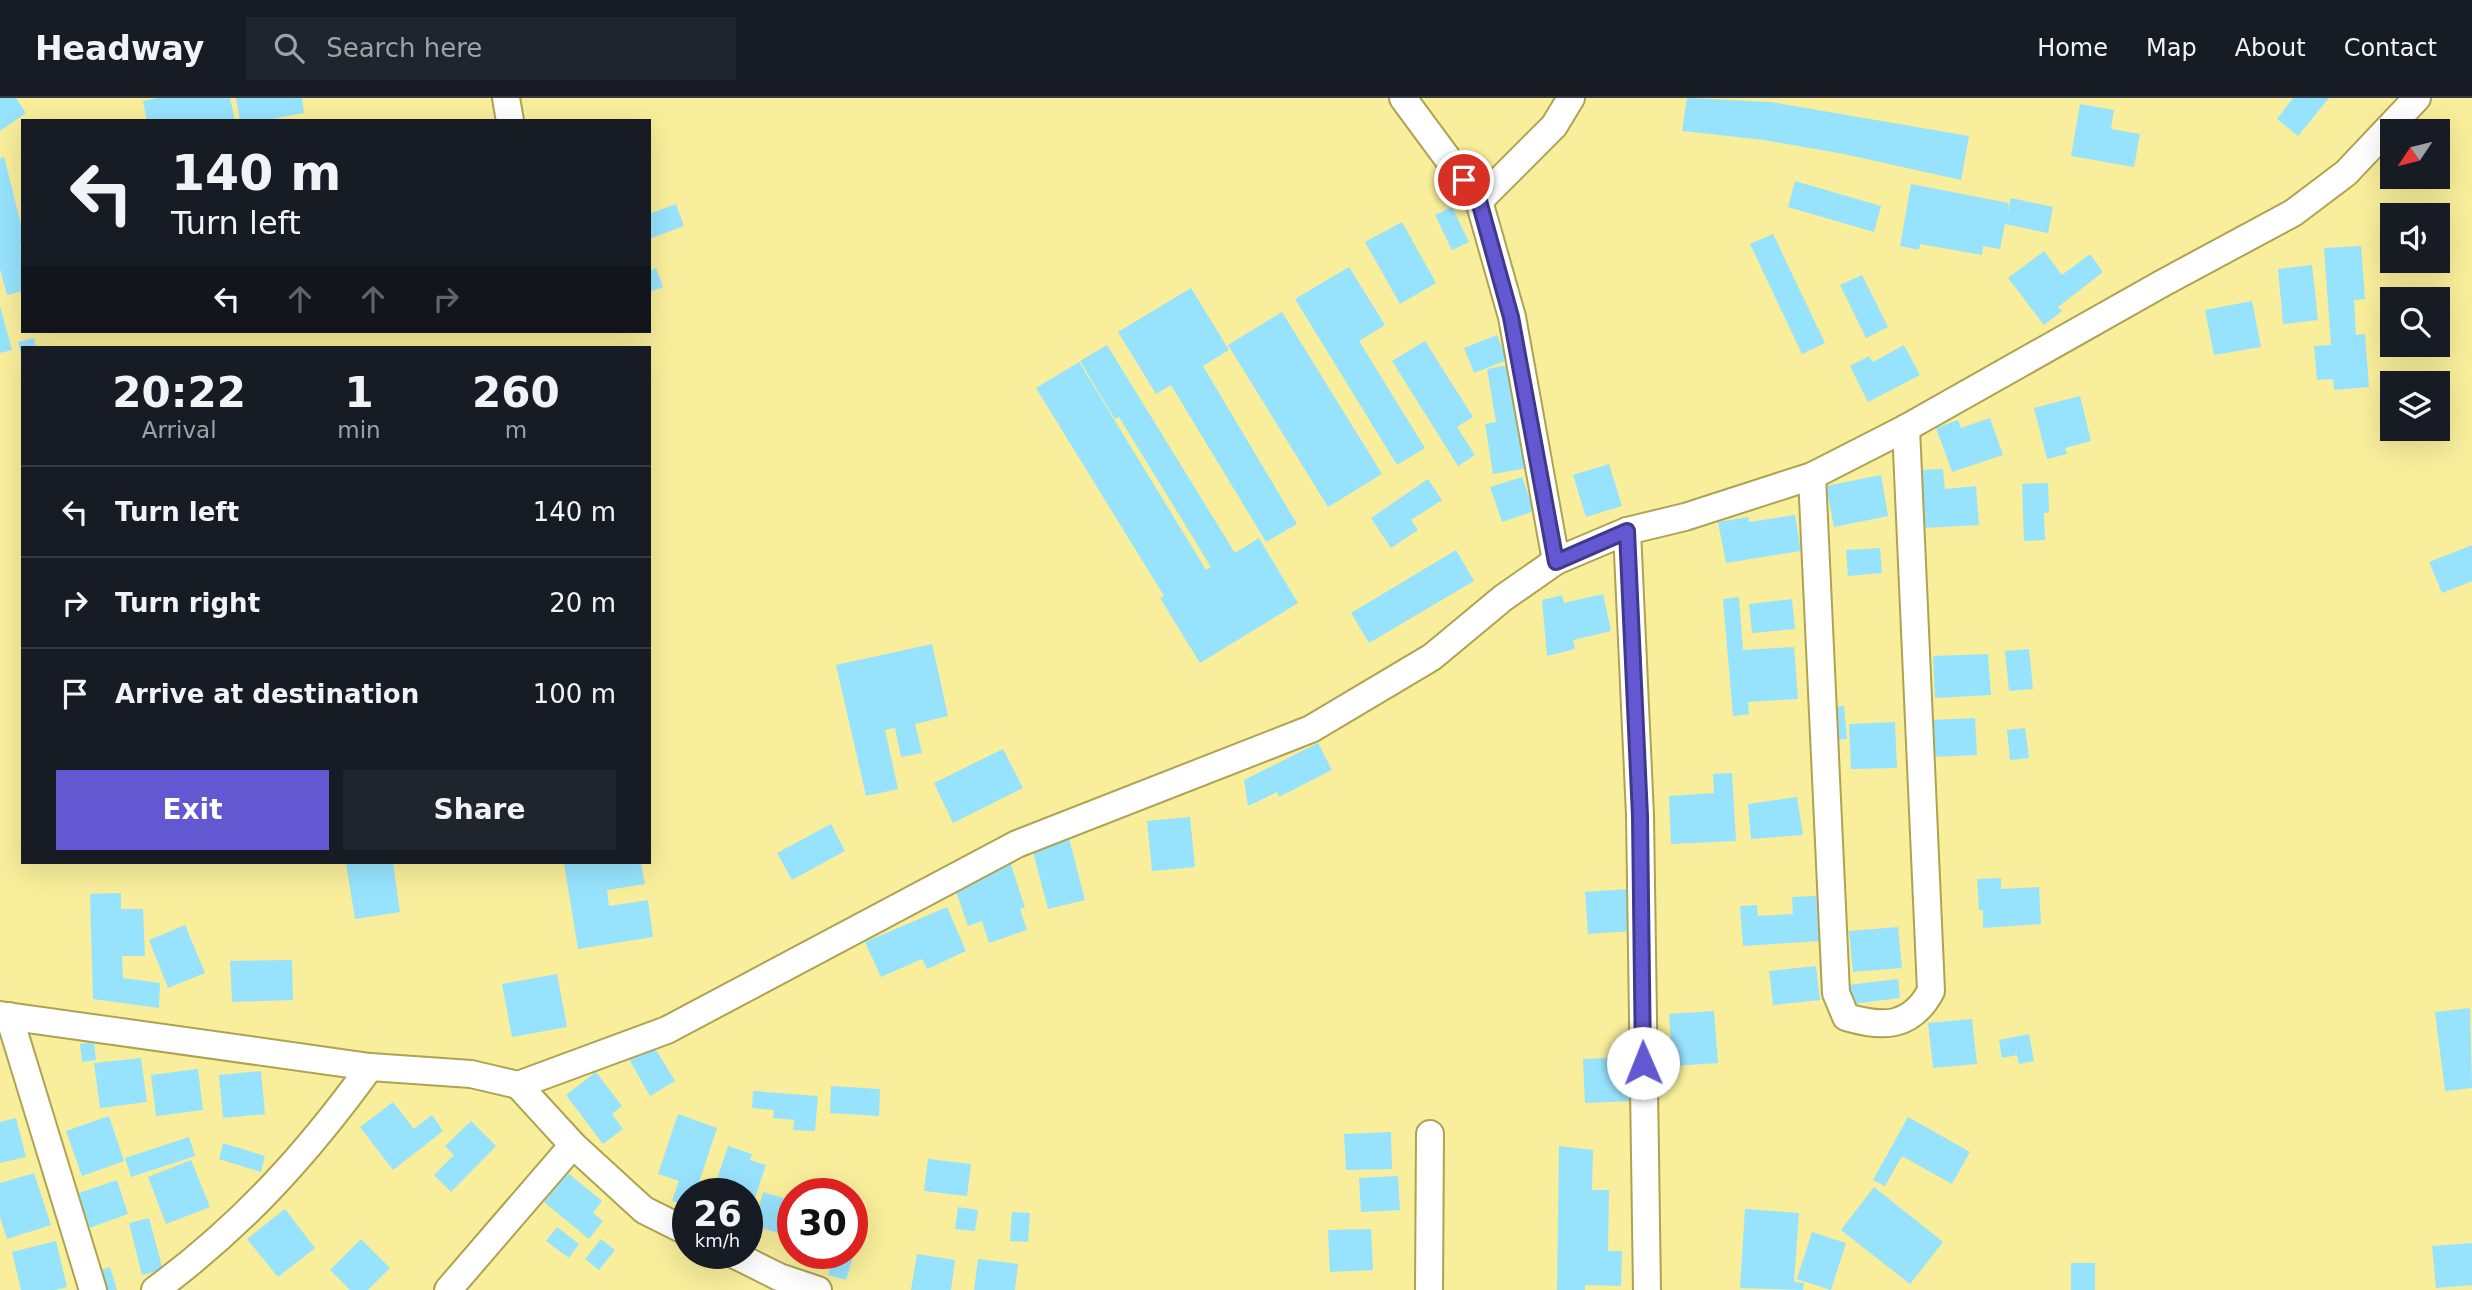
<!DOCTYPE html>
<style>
body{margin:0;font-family:"DejaVu Sans",sans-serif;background:#20242c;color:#f1f3f6;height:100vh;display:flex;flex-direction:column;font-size:26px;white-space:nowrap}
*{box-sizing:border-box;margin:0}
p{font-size:23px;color:#9ea1a6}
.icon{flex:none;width:38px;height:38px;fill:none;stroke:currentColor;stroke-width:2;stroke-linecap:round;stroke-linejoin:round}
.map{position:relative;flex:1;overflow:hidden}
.side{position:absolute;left:21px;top:248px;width:630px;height:518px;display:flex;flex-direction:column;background:#171b24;border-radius:0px;box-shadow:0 7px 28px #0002}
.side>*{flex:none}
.hud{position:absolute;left:21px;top:21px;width:630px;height:214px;border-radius:0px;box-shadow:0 7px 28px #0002;background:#171b24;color:#f1f3f6;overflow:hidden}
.needle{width:46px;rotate:235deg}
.buttons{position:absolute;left:2380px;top:21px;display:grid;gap:14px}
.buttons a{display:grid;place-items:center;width:70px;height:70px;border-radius:0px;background:#171b24;box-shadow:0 7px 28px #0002;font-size:35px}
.speed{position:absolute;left:672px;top:1080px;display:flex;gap:14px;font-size:35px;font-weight:700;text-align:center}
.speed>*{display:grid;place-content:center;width:91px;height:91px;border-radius:50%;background:#171b24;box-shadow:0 7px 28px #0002;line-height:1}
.speed small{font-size:18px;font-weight:400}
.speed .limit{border:10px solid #d22;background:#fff;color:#111}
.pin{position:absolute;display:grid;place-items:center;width:60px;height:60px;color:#fff;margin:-30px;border:4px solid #fff;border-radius:50%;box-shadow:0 2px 7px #0007}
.me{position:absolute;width:77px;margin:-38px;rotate:359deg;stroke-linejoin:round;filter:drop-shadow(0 0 5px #0008)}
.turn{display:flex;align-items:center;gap:24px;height:147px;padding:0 35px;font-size:32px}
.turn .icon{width:91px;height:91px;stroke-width:2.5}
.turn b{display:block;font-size:49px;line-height:60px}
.lanes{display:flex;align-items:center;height:66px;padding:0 35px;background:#0003;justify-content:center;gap:35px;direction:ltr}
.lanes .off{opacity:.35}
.eta{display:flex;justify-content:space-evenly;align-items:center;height:119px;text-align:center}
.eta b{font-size:42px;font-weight:700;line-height:49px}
.button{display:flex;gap:14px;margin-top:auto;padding:14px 35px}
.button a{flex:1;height:80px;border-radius:0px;background:#6358d1;color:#fff;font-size:28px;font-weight:700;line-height:80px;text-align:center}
.button a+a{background:#20242c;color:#f1f3f6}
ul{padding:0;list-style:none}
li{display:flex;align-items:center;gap:21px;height:91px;padding:0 35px;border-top:2px solid #363941}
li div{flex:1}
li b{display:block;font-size:26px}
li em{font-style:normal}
header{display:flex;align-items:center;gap:42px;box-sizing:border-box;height:98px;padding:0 35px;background:#171b24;border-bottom:2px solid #363941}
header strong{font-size:33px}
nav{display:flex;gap:38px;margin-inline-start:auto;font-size:24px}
.search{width:490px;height:63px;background:#20242c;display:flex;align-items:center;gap:18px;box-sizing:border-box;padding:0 24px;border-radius:0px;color:#9ea1a6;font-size:26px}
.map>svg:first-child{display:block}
.building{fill:#97e3fe}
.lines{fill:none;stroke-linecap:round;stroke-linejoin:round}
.minor-casing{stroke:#ada351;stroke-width:30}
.minor{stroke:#fff;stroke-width:26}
.route-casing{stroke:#403988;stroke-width:18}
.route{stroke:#6358d1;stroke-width:12}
</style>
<header>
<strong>Headway</strong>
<div class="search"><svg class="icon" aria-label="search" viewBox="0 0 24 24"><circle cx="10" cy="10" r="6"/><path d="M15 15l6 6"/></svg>Search here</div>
<nav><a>Home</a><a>Map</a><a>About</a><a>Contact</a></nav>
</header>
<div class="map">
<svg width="2472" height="1192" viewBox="0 0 2472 1192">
<rect width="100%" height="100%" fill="#f8ee9b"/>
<g class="building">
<path d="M 0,0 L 16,0 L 26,15 L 0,33 Z"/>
<path d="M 157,0 L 230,0 L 235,23 L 147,23 L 143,3 Z"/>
<path d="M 236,0 L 302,0 L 304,15 L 260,23 L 240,23 Z"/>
<path d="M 1687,0 L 1771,4 L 1969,38 L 1961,82 L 1844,56 L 1764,42 L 1682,33 Z"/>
<path d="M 2293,0 L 2329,0 L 2298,38 L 2277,21 Z"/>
<path d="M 2080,6 L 2114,12 L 2111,31 L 2140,36 L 2134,69 L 2071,58 Z"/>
<path d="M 4,59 L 23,134 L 23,147 L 20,148 L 23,160 L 23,193 L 7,197 L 0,171 L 0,60 Z"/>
<path d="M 1795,83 L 1881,108 L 1874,134 L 1788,109 Z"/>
<path d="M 1911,86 L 2009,105 L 2007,119 L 2011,100 L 2053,109 L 2048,135 L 2005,126 L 2000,151 L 1983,148 L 1982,157 L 1920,146 L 1919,152 L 1900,148 Z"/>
<path d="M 676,106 L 684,128 L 649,141 L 649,116 Z"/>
<path d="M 1452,109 L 1469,144 L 1452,152 L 1435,117 Z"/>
<path d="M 1402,124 L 1436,185 L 1400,206 L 1365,144 Z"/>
<path d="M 1773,136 L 1825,245 L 1802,256 L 1750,146 Z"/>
<path d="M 2361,148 L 2365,201 L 2354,202 L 2356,237 L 2365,236 L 2369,289 L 2334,292 L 2333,281 L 2317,282 L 2314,248 L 2331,247 L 2324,150 Z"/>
<path d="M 2044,153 L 2062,177 L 2090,156 L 2103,174 L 2058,209 L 2062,213 L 2044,227 L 2008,180 Z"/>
<path d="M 2312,167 L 2318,222 L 2283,226 L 2278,171 Z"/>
<path d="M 1349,169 L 1385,227 L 1359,243 L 1425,350 L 1397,367 L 1295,201 Z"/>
<path d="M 656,170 L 663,189 L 649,194 L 649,173 Z"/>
<path d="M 1862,177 L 1888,229 L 1866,240 L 1840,187 Z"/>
<path d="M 1191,190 L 1229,252 L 1203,268 L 1297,426 L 1266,444 L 1171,287 L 1156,296 L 1118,234 Z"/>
<path d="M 2252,203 L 2261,249 L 2214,257 L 2205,212 Z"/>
<path d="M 0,208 L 12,252 L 0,255 Z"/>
<path d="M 1282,214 L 1382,376 L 1328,409 L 1228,247 Z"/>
<path d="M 1497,237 L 1507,262 L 1474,275 L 1464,250 Z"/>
<path d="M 34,240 L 36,250 L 23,250 L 22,261 L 18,244 Z"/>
<path d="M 1425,243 L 1473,319 L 1457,329 L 1475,357 L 1458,368 L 1392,263 Z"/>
<path d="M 1107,247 L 1235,455 L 1259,440 L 1298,505 L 1200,565 L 1160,500 L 1164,498 L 1036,290 L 1079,264 L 1206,472 L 1211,469 L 1119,319 L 1115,321 L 1080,263 Z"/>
<path d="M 1904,247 L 1920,277 L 1868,304 L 1850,268 L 1869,258 L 1873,264 Z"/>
<path d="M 1509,267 L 1527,370 L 1493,376 L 1485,326 L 1496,324 L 1487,271 Z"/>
<path d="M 2080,298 L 2091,343 L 2065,350 L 2067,356 L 2047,361 L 2034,310 Z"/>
<path d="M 1990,320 L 2003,357 L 1952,374 L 1936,330 L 1958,322 L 1961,330 Z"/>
<path d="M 1609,366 L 1622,408 L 1586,419 L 1573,377 Z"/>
<path d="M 1943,371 L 1945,391 L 1976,388 L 1979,427 L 1924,430 L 1920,372 Z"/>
<path d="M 1881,377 L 1888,418 L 1834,429 L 1826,388 Z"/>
<path d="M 1522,379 L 1534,413 L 1502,424 L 1490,389 Z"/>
<path d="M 1428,381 L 1442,402 L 1411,422 L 1418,432 L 1391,450 L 1371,420 Z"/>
<path d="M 2048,385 L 2049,415 L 2044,415 L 2045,442 L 2024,443 L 2022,386 Z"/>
<path d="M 1795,417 L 1801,453 L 1726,465 L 1718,424 L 1748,419 L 1749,424 Z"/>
<path d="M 2472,447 L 2472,483 L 2442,495 L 2429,464 Z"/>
<path d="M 1880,450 L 1882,475 L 1848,478 L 1846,452 Z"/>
<path d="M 1456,452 L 1474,483 L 1369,545 L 1351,515 Z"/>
<path d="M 1603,496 L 1611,533 L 1573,542 L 1575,551 L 1547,558 L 1542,502 L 1562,497 L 1564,505 Z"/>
<path d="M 1739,499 L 1743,552 L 1794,549 L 1798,601 L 1748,604 L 1749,616 L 1733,618 L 1723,501 Z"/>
<path d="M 1792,501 L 1795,531 L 1752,535 L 1749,506 Z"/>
<path d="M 932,546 L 948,618 L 915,626 L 922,655 L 901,659 L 895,630 L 885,632 L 898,691 L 866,698 L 836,567 Z"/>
<path d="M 2029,551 L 2033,591 L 2009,593 L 2005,553 Z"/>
<path d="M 1988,556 L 1991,597 L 1935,600 L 1933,558 Z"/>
<path d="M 1844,608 L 1847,641 L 1834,642 L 1831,609 Z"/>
<path d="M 1975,620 L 1977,657 L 1933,659 L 1932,622 Z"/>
<path d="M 1895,624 L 1897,670 L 1851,671 L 1849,626 Z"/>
<path d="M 2025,630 L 2029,660 L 2010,662 L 2007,632 Z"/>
<path d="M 1318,645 L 1332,672 L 1279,699 L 1277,694 L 1248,708 L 1244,682 Z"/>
<path d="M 1003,651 L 1023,690 L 953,725 L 934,685 Z"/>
<path d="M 1732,675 L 1736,743 L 1671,746 L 1669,698 L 1714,695 L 1713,676 Z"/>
<path d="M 1797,699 L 1803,737 L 1751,741 L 1748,706 Z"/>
<path d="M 1190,719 L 1195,769 L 1152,773 L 1147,723 Z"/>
<path d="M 831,726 L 845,753 L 792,782 L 777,755 Z"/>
<path d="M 1069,740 L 1085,802 L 1048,811 L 1032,750 Z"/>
<path d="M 1009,760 L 1025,810 L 1020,811 L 1027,832 L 989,845 L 982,823 L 968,828 L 955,791 Z"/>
<path d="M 346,765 L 393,765 L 400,814 L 355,821 Z"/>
<path d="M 564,765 L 641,765 L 645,786 L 607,792 L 609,808 L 648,802 L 653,839 L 578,851 Z"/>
<path d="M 2001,780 L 2001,791 L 2039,789 L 2041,826 L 1983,830 L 1983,812 L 1979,812 L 1977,781 Z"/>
<path d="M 1628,791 L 1631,833 L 1588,836 L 1585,794 Z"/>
<path d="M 121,795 L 121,811 L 143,811 L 145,858 L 122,858 L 123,880 L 160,885 L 159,910 L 93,901 L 90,796 Z"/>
<path d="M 1816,798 L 1820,843 L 1743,848 L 1740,808 L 1757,807 L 1758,818 L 1793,816 L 1792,799 Z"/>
<path d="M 947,809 L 966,853 L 927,871 L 922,861 L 881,879 L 865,844 Z"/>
<path d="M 185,827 L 205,875 L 168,890 L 149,842 Z"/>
<path d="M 1898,829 L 1902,870 L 1853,874 L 1849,833 Z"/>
<path d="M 292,862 L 293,902 L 232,904 L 230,863 Z"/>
<path d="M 1816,868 L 1820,902 L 1773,907 L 1769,873 Z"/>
<path d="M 557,876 L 567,929 L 512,939 L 502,886 Z"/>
<path d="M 1898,881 L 1900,900 L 1851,906 L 1848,887 Z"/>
<path d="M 2470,910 L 2472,990 L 2445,993 L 2435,914 Z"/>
<path d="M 1714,913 L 1718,965 L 1673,968 L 1669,916 Z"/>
<path d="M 1972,921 L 1977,966 L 1933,970 L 1928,925 Z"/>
<path d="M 2029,936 L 2034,963 L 2019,966 L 2017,957 L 2002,960 L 1999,942 Z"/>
<path d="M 94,944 L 96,962 L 82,964 L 80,946 Z"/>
<path d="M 653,947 L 675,983 L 650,998 L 629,961 Z"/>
<path d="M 1630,959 L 1632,1003 L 1585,1005 L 1583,961 Z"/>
<path d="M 141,960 L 147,1004 L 100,1010 L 94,965 Z"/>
<path d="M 198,971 L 203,1012 L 156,1018 L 151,977 Z"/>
<path d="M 261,973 L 265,1016 L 223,1020 L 219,977 Z"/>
<path d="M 596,974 L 622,1008 L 612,1016 L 623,1031 L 603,1046 L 566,997 Z"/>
<path d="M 831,988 L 880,991 L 879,1018 L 830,1015 Z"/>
<path d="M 753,993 L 818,998 L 815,1033 L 793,1032 L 794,1022 L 773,1020 L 774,1012 L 752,1010 Z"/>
<path d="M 393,1004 L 414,1031 L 432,1017 L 443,1033 L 393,1072 L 360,1029 Z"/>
<path d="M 678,1016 L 717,1030 L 695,1096 L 688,1096 L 688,1108 L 672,1103 L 679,1083 L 658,1076 Z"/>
<path d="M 109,1018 L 124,1063 L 82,1078 L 66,1033 Z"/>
<path d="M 1908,1019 L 1970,1054 L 1952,1086 L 1902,1058 L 1885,1088 L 1873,1082 Z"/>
<path d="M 16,1020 L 26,1059 L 0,1065 L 0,1024 Z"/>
<path d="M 471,1023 L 496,1048 L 451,1094 L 434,1077 L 454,1057 L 445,1048 Z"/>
<path d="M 1391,1034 L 1392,1071 L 1346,1072 L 1344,1036 Z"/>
<path d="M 189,1039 L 195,1058 L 131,1079 L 125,1060 Z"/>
<path d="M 223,1045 L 265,1058 L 261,1074 L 219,1061 Z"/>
<path d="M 728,1048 L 752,1056 L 750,1062 L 766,1067 L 748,1120 L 747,1096 L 712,1096 Z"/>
<path d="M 1559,1048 L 1593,1052 L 1592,1092 L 1609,1092 L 1608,1153 L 1622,1153 L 1621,1188 L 1585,1187 L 1585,1192 L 1557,1192 Z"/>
<path d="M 928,1061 L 971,1066 L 967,1098 L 924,1093 Z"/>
<path d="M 191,1062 L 210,1109 L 166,1126 L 148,1079 Z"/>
<path d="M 34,1075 L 51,1127 L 7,1141 L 0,1119 L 0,1085 Z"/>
<path d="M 568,1075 L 602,1103 L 593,1115 L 603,1123 L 589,1141 L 544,1104 Z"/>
<path d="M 1398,1078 L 1400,1112 L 1361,1114 L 1359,1080 Z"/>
<path d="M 117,1082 L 128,1116 L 89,1130 L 76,1096 Z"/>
<path d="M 1874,1089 L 1943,1144 L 1910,1186 L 1841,1132 Z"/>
<path d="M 763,1094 L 793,1103 L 793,1139 L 754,1128 Z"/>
<path d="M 958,1109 L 978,1112 L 975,1133 L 955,1131 Z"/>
<path d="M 285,1111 L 315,1150 L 278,1179 L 247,1141 Z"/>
<path d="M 1745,1111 L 1799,1115 L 1794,1184 L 1804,1185 L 1803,1192 L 1740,1190 Z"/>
<path d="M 1012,1114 L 1030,1115 L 1028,1144 L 1010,1143 Z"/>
<path d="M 852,1116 L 865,1119 L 846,1182 L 828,1177 L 835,1155 L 852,1155 Z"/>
<path d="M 149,1120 L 163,1172 L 142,1177 L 129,1125 Z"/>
<path d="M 557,1129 L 579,1146 L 569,1160 L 546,1143 Z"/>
<path d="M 1371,1131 L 1373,1172 L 1330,1174 L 1328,1132 Z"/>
<path d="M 1812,1134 L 1846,1145 L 1831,1192 L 1797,1181 Z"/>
<path d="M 361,1141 L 390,1170 L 368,1192 L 350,1192 L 330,1172 Z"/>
<path d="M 601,1141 L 615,1152 L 599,1172 L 585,1161 Z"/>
<path d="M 56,1143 L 67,1189 L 55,1192 L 21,1192 L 12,1154 Z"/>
<path d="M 2472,1145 L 2472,1187 L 2436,1190 L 2432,1148 Z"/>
<path d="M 917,1156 L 955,1162 L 951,1192 L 911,1192 Z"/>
<path d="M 978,1161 L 1018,1166 L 1015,1192 L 974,1192 Z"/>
<rect x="2071" y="1165" width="24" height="27"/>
<path d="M 110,1169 L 117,1192 L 103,1192 L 97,1173 Z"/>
</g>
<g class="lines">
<defs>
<g id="minor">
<path d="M 506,0 L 510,23"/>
<path d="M 1403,0 L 1479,103 L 1512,219 L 1556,463"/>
<path d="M 1479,103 L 1554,28 L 1571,0"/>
<path d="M 1812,378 L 1836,895 L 1846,919 C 1883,930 1911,930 1931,893 L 1906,330"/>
<path d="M 1627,433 L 1640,717 L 1647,1192"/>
<path d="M 0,917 L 370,969 L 471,976 L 518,987 L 667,932 L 1017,746 L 1311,631 L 1432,559 L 1503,500 L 1556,463 L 1627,433 L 1685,419 L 1812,378 L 1906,330 L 2163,185 L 2293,115 L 2346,75 L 2417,0"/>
<path d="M 9,918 L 93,1192"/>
<path d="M 518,987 L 573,1047 L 644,1112 L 688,1134"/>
<path d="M 731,1155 L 779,1179 L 818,1192"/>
<path d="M 155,1192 C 242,1128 307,1056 370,969"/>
<path d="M 448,1192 L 573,1047"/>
<path d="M 1429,1192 L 1430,1036"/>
</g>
</defs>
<use href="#minor" class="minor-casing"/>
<use href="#minor" class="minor"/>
</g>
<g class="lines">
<defs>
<path id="route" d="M 1464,82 L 1479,103 L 1511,219 L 1556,464 L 1627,433 L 1640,718 L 1643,965"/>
</defs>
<use href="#route" class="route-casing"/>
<use href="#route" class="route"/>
</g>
</svg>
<div class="buttons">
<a><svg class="needle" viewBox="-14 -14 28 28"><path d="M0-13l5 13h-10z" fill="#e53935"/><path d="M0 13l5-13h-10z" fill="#9ea1a6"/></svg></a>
<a><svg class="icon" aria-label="sound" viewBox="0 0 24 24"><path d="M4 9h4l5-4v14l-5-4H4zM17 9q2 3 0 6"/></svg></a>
<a><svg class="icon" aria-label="search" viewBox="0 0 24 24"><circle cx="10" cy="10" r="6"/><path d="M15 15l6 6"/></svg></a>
<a><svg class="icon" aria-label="layers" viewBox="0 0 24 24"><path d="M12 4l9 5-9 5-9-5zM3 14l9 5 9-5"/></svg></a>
</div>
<div class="speed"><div>26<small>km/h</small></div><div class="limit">30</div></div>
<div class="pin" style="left:1464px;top:82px;background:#d93025"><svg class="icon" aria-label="arrive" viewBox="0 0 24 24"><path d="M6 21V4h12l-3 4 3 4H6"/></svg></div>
<svg class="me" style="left:1643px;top:965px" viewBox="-20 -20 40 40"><circle r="19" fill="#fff"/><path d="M0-13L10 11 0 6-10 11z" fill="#6358d1"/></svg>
<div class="hud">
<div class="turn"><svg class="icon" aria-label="left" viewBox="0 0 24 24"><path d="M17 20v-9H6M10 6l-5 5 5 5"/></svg><div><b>140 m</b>Turn left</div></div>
<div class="lanes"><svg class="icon" aria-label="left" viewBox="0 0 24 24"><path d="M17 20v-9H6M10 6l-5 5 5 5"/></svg><svg class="icon off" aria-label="ahead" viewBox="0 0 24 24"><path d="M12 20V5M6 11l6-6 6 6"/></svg><svg class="icon off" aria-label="ahead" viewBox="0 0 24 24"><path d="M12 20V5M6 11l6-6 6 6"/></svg><svg class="icon off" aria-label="right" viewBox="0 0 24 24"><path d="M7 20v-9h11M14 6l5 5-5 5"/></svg></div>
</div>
<section class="side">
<div class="eta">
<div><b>20:22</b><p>Arrival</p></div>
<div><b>1</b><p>min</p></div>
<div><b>260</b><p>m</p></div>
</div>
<ul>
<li><svg class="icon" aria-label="left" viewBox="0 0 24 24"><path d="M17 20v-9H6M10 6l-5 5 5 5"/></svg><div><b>Turn left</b></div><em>140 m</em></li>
<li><svg class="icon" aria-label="right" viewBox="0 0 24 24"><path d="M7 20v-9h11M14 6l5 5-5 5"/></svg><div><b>Turn right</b></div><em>20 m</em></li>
<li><svg class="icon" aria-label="arrive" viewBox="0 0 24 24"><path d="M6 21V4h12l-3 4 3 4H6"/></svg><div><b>Arrive at destination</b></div><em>100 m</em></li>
</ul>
<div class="button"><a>Exit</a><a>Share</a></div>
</section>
</div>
